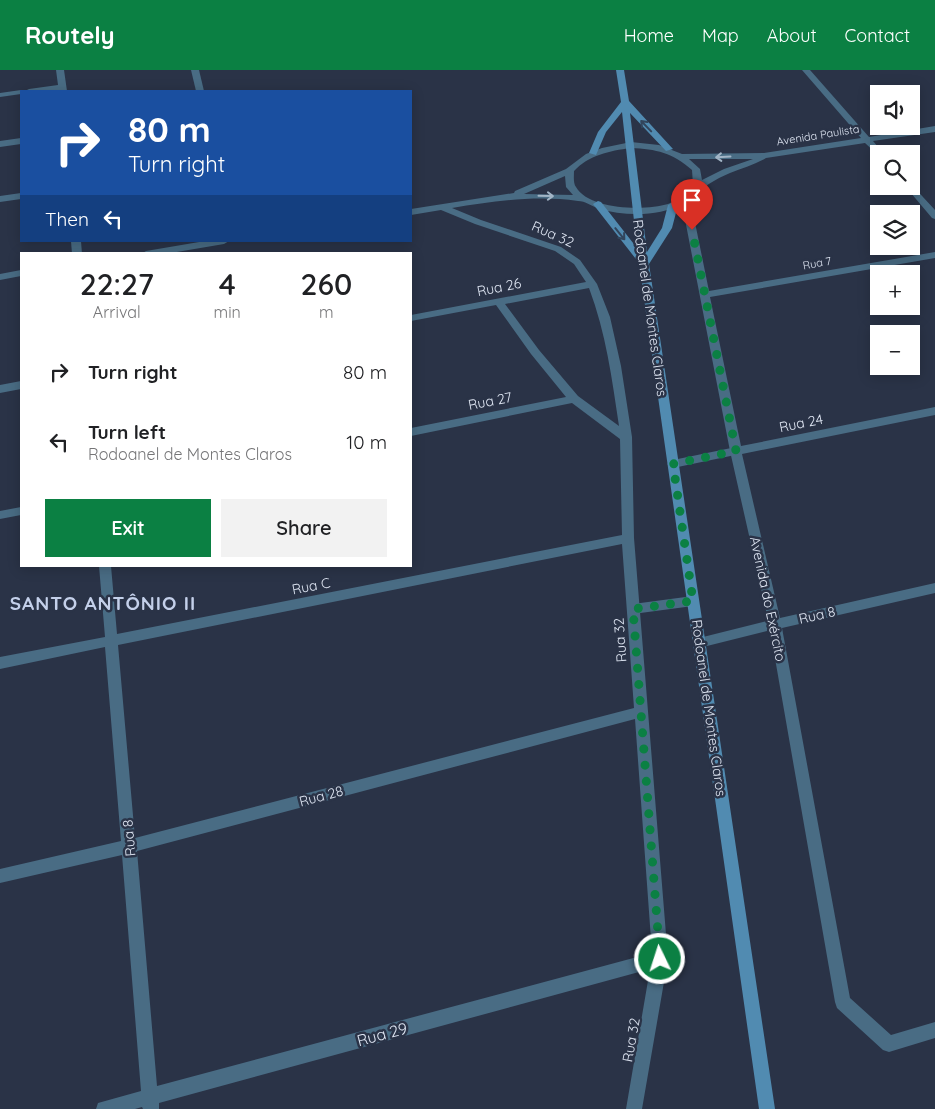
<!DOCTYPE html>
<meta charset="utf-8">
<style>
body{margin:0;font-family:Quicksand,sans-serif;background:#f2f2f2;color:#202124;height:100vh;display:flex;flex-direction:column;font-size:19px;white-space:nowrap}
*{box-sizing:border-box;margin:0}
p{font-size:16px;color:#757577}
.icon{flex:none;width:28px;height:28px;fill:none;stroke:currentColor;stroke-width:2;stroke-linecap:round;stroke-linejoin:round}
.map{position:relative;flex:1;overflow:hidden}
.sheet{position:absolute;left:20px;top:182px;width:392px;height:315px;display:flex;flex-direction:column;background:#fff;border-radius:0px;box-shadow:0 2px 12px #0003}
.sheet>*{flex:none}
.guide{position:absolute;left:20px;top:20px;width:392px;height:152px;border-radius:0px;box-shadow:0 2px 12px #0003;background:#1a4fa0;color:#fff;overflow:hidden}
.controls{position:absolute;left:870px;top:15px;display:grid;gap:10px}
.controls a{display:grid;place-items:center;width:50px;height:50px;border-radius:0px;background:#fff;box-shadow:0 2px 12px #0003;font-size:25px}
.pin{position:absolute;display:grid;place-items:center;width:42px;height:42px;color:#fff;margin:-51px -21px;border-radius:50% 50% 50% 0;rotate:-45deg;box-shadow:0 0 5px #0007}
.pin .icon{rotate:45deg}
.me{position:absolute;width:55px;margin:-28px;rotate:356deg;stroke-linejoin:round;filter:drop-shadow(0 0 4px #0008)}
.turn{display:flex;align-items:center;gap:18px;height:105px;padding:0 25px;font-size:22px}
.turn .icon{width:65px;height:65px;stroke-width:2.5}
.turn b{display:block;font-size:35px;line-height:42px}
.then{display:flex;align-items:center;height:48px;padding:0 25px;background:#0003;gap:10px;font-size:19px}
.eta{display:flex;justify-content:space-evenly;align-items:center;height:85px;text-align:center}
.eta b{font-size:30px;font-weight:600;line-height:35px}
.action{display:flex;gap:10px;margin-top:auto;padding:10px 25px}
.action a{flex:1;height:58px;border-radius:0px;background:#0b8043;color:#fff;font-size:20px;font-weight:600;line-height:58px;text-align:center}
.action a+a{background:#f2f2f2;color:#202124}
ul{padding:0;list-style:none}
li{display:flex;align-items:center;gap:15px;height:70px;padding:0 25px}
li div{flex:1}
li b{display:block;font-size:19px}
li em{font-style:normal}
header{display:flex;align-items:center;gap:30px;box-sizing:border-box;height:70px;padding:0 25px;background:#0b8043;color:#fff}
header strong{font-size:24px}
nav{display:flex;gap:28px;margin-inline-start:auto;font-size:18px}
.map>svg:first-child{display:block}
.lines{fill:none;stroke-linecap:round;stroke-linejoin:round}
.lane{fill:#496c84;fill-rule:evenodd}
.street{fill:#496c84;fill-rule:evenodd}
.secondary{fill:#518bb1;fill-rule:evenodd}
.oneway{stroke:#32455c}
.oneway2{stroke:#a2b5c6}
.route{stroke:#0b8043;stroke-width:9;stroke-dasharray:0 16.2}
.labels{text-anchor:middle;dominant-baseline:central;stroke-width:5;stroke-linejoin:round;paint-order:stroke}
.far-street-label{font-size:11px;fill:#dee5f2;stroke:#2a3347}
.street-label{font-size:14px;fill:#dee5f2;stroke:#2a3347}
.near-street-label{font-size:16px;fill:#dee5f2;stroke:#2a3347}
.district-label{font-size:19px;font-weight:bold;letter-spacing:1px;fill:#c4d0ea;stroke:#2a3347}
</style>
<header>
<strong>Routely</strong>
<nav><a>Home</a><a>Map</a><a>About</a><a>Contact</a></nav>
</header>
<div class="map">
<svg width="935" height="1039" viewBox="0 0 935 1039">
<rect width="100%" height="100%" fill="#2a3347"/>
<g class="lines">
<g class="lane">
<path d="M 736,377 L 740,378 L 742,381 L 740,384 L 673,398 L 667,394 L 673,390 Z"/>
<path d="M 693,526 L 697,527 L 699,531 L 697,535 L 693,536 L 633,544 L 629,543 L 627,539 L 629,535 L 633,534 Z"/>
<path d="M 775,549 L 780,550 L 781,554 L 780,558 L 775,559 L 699,578 L 694,577 L 693,573 L 694,569 L 699,568 Z"/>
</g>
<g class="street">
<path d="M 56,0 L 64,0 L 67,21 L 25,21 L 29,19 L 58,15 Z"/>
<path d="M 191,0 L 199,0 L 204,21 L 196,21 Z"/>
<path d="M 802,0 L 810,0 L 869,67 L 935,56 L 935,62 L 873,71 L 884,84 L 879,84 L 879,86 L 865,73 L 766,88 C 754,95 742,98 730,103 C 715,109 702,118 690,128 L 709,221 L 935,182 L 935,188 L 710,227 L 741,376 L 935,337 L 935,345 L 742,384 L 780,548 L 935,513 L 935,523 L 782,558 L 850,928 L 891,965 L 935,952 L 935,968 L 889,982 L 883,980 L 837,938 L 835,932 L 769,554 L 730,381 L 682,134 C 659,147 624,146 599,139 C 592,136 585,131 578,131 C 536,125 494,131 452,138 L 481,150 L 561,177 L 580,190 L 597,214 L 610,247 L 621,296 L 632,367 L 634,468 L 668,889 L 642,1039 L 626,1039 L 650,899 L 159,1033 L 159,1039 L 143,1039 L 142,1037 L 135,1039 L 96,1039 L 98,1033 L 141,1021 L 122,785 L 0,813 L 0,799 L 121,771 L 105,577 L 0,599 L 0,587 L 105,567 L 99,496 L 111,496 L 117,564 L 622,465 L 620,369 L 572,333 L 411,366 L 411,358 L 566,327 L 531,284 L 496,235 L 411,251 L 411,245 L 586,212 L 574,194 L 555,181 L 475,154 L 441,140 L 411,145 L 411,139 L 514,123 L 515,121 L 566,99 L 586,84 L 602,78 L 631,72 L 659,75 L 682,84 L 764,83 L 861,68 ZM 631,78 C 656,79 673,83 692,100 L 693,115 C 686,122 678,130 668,134 C 645,141 589,140 576,117 C 573,113 574,106 574,101 C 589,85 609,81 631,78 ZM 689,89 L 753,89 L 724,99 L 702,110 L 700,99 ZM 565,106 L 566,117 L 573,125 L 524,124 ZM 589,218 C 606,263 612,309 619,356 L 578,326 L 539,280 L 505,234 ZM 622,474 L 634,638 L 135,768 L 118,575 ZM 635,649 L 652,883 L 157,1016 L 137,781 Z"/>
<path d="M 21,20 L 25,21 L 21,21 L 21,24 L 0,27 L 0,23 Z"/>
<path d="M 21,68 L 21,74 L 0,77 L 0,71 Z"/>
<path d="M 911,114 L 935,140 L 935,149 L 932,148 L 905,116 L 911,116 Z"/>
<path d="M 21,123 L 21,129 L 0,132 L 0,126 Z"/>
<path d="M 71,171 L 81,171 L 82,184 L 72,184 Z"/>
<path d="M 205,171 L 229,171 L 224,174 L 165,184 L 141,184 L 146,181 Z"/>
<path d="M 21,200 L 21,206 L 0,210 L 0,204 Z"/>
<path d="M 21,311 L 21,319 L 0,323 L 0,315 Z"/>
<path d="M 21,437 L 21,445 L 0,449 L 0,441 Z"/>
</g>
<path class="secondary" d="M 616,0 L 624,0 L 629,31 L 673,79 L 666,81 L 630,43 L 647,182 L 662,158 L 668,135 L 673,132 L 678,135 L 672,158 L 649,194 L 775,1039 L 759,1039 L 639,193 L 593,134 L 598,131 L 601,132 L 637,178 L 622,42 L 606,62 L 596,85 L 589,83 L 598,62 L 621,32 Z"/>
</g>
<defs><path id="oneway-shaft" d="M-6 0H5M1.5-3L5.5 0L1.5 3" fill="none" stroke-width="1.6" stroke-linecap="round" stroke-linejoin="round" transform="scale(1.25)"/></defs>
<g class="oneway">
<use href="#oneway-shaft" transform="translate(646 56) rotate(-134)"/>
<use href="#oneway-shaft" transform="translate(620 164) rotate(51)"/>
</g>
<g class="oneway2">
<use href="#oneway-shaft" transform="translate(723 87) rotate(177)"/>
<use href="#oneway-shaft" transform="translate(546 126) rotate(1)"/>
</g>
<g class="lines">
<path class="route" d="M 660,889 L 633,539 L 693,531 L 673,394 L 736,381 L 692,160"/>
</g>
<g class="labels">
<g class="far-street-label">
<text transform="translate(818 65) rotate(-9)">Avenida Paulista</text>
<text transform="translate(817 193) rotate(-10)">Rua 7</text>
</g>
<g class="street-label">
<text transform="translate(553 164) rotate(24)">Rua 32</text>
<text transform="translate(499 217) rotate(-11)">Rua 26</text>
<text transform="translate(650 238) rotate(82)">Rodoanel de Montes Claros</text>
<text transform="translate(490 331) rotate(-11)">Rua 27</text>
<text transform="translate(801 353) rotate(-11)">Rua 24</text>
<text transform="translate(311 516) rotate(-11)">Rua C</text>
<text transform="translate(768 529) rotate(78)">Avenida do Exército</text>
<text transform="translate(817 545) rotate(-13)">Rua 8</text>
<text transform="translate(620 570) rotate(-94)">Rua 32</text>
<text transform="translate(709 638) rotate(82)">Rodoanel de Montes Claros</text>
<text transform="translate(321 726) rotate(-15)">Rua 28</text>
<text transform="translate(129 768) rotate(-95)">Rua 8</text>
<text transform="translate(631 970) rotate(-80)">Rua 32</text>
</g>
<g class="near-street-label">
<text transform="translate(382 964) rotate(-15)">Rua 29</text>
</g>
<g class="district-label">
<text x="103" y="533">SANTO ANTÔNIO II</text>
</g>
</g>
</svg>
<div class="controls">
<a><svg class="icon" aria-label="sound" viewBox="0 0 24 24"><path d="M4 9h4l5-4v14l-5-4H4zM17 9q2 3 0 6"/></svg></a>
<a><svg class="icon" aria-label="search" viewBox="0 0 24 24"><circle cx="10" cy="10" r="6"/><path d="M15 15l6 6"/></svg></a>
<a><svg class="icon" aria-label="layers" viewBox="0 0 24 24"><path d="M12 4l9 5-9 5-9-5zM3 14l9 5 9-5"/></svg></a>
<a>+</a>
<a>−</a>
</div>
<div class="pin" style="left:692px;top:160px;background:#d93025"><svg class="icon" aria-label="arrive" viewBox="0 0 24 24"><path d="M6 21V4h12l-3 4 3 4H6"/></svg></div>
<svg class="me" style="left:660px;top:889px" viewBox="-20 -20 40 40"><circle r="17" fill="#0b8043" stroke="#fff" stroke-width="3"/><path d="M0-11L8 9 0 5-8 9z" fill="#fff"/></svg>
<div class="guide">
<div class="turn"><svg class="icon" aria-label="right" viewBox="0 0 24 24"><path d="M7 20v-9h11M14 6l5 5-5 5"/></svg><div><b>80 m</b>Turn right</div></div>
<div class="then">Then<svg class="icon" aria-label="left" viewBox="0 0 24 24"><path d="M17 20v-9H6M10 6l-5 5 5 5"/></svg></div>
</div>
<section class="sheet">
<div class="eta">
<div><b>22:27</b><p>Arrival</p></div>
<div><b>4</b><p>min</p></div>
<div><b>260</b><p>m</p></div>
</div>
<ul>
<li><svg class="icon" aria-label="right" viewBox="0 0 24 24"><path d="M7 20v-9h11M14 6l5 5-5 5"/></svg><div><b>Turn right</b></div><em>80 m</em></li>
<li><svg class="icon" aria-label="left" viewBox="0 0 24 24"><path d="M17 20v-9H6M10 6l-5 5 5 5"/></svg><div><b>Turn left</b><p>Rodoanel de Montes Claros</p></div><em>10 m</em></li>
</ul>
<div class="action"><a>Exit</a><a>Share</a></div>
</section>
</div>
